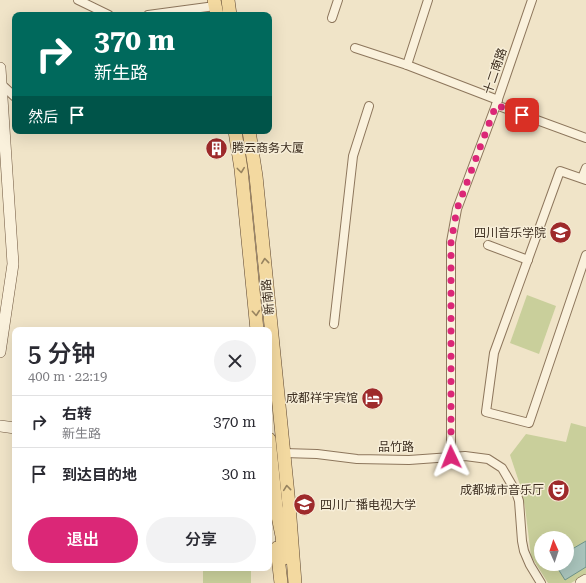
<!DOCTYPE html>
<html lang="zh">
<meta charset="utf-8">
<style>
body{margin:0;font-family:"Roboto Serif","Noto Sans SC",serif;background:#f2f2f3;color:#2b2b33;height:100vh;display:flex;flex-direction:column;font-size:15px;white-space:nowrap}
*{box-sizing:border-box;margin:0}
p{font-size:13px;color:#7c7c81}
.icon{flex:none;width:22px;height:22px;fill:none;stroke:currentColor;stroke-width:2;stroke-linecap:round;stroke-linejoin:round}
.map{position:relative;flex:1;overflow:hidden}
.side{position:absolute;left:12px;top:327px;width:260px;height:244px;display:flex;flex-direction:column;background:#fff;border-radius:8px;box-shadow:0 4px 16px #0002}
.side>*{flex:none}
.top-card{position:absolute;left:12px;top:12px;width:260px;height:122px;border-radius:8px;box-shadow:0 4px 16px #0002;background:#00695c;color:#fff;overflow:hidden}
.needle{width:26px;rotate:357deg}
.tools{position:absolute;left:534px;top:531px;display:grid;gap:8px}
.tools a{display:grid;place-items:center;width:40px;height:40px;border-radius:50%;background:#fff;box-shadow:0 4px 16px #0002;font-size:20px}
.pin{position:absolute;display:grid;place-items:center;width:34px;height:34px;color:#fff;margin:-17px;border-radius:8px;box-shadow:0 2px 6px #0006}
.me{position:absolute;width:44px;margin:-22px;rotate:358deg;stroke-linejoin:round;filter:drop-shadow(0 0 3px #0008)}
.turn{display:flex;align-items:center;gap:14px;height:84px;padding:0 16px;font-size:18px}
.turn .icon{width:52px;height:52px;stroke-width:2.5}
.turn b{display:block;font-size:28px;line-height:34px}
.then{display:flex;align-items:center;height:38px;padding:0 16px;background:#0003;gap:8px;font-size:15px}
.round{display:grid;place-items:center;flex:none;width:42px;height:42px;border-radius:21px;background:#f2f2f3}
.summary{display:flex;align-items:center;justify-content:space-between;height:68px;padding:0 16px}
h1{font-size:24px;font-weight:600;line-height:30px}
.primary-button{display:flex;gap:8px;margin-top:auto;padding:8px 16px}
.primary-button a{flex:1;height:46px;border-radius:24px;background:#db2777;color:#fff;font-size:16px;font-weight:600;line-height:46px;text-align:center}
.primary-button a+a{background:#f2f2f3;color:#2b2b33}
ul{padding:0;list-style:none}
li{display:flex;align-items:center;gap:12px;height:52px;padding:0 16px;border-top:1px solid #e1e1e2}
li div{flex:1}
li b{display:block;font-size:15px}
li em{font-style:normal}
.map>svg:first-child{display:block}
.green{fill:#c9cf9b;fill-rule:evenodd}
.water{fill:#a9c4bc;stroke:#6f938a}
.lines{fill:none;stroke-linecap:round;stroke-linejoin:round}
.street-casing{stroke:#8d765c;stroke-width:10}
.secondary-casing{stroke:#6f573f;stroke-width:12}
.primary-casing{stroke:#5b4430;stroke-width:14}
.street{stroke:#faf1dc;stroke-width:8}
.secondary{stroke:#faf1dc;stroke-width:11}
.primary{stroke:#f3d9a0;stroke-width:13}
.oneway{stroke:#988460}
.route{stroke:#db2777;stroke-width:7;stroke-dasharray:0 12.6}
.labels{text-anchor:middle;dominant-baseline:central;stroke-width:3;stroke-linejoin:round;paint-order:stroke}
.street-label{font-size:12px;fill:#3d2e20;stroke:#f7eed8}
.poi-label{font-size:12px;fill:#3d2e20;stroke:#f7eed8;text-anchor:end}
</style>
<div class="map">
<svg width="586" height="583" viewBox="0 0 586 583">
<rect width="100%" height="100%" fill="#f0e4c8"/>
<g class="green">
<path d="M 527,295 L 556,306 L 539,354 L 510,343 Z"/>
<path d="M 571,423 L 586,427 L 586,574 L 571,583 L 548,583 L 531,556 L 525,507 L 520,485 L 510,455 L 526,434 L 566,442 ZM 541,538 L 567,538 L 567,564 L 541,564 Z"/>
<rect x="203" y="568" width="48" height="15"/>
</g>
<path class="water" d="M 586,541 L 586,567 L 565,580 L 555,564 L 567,564 L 567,552 Z"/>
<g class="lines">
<defs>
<g id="street">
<path d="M 78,0 L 109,15"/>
<path d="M 148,15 L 215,6"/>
<path d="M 332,18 L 338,0"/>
<path d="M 355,48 L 407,65 L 498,100"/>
<path d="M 407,65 L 428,0"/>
<path d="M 1,84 L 15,97"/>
<path d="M 496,105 L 586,138"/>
<path d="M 582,178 L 586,168"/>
<path d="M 586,180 L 560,171 L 494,353 L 486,412 L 529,423 L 586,255"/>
<path d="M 488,245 L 528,260"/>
<path d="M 334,324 L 353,156 L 369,106"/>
<path d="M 284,453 L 317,454 L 357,459 L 409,460 L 465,456 L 488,459 L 502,468 L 516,492 L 519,501 L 522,541 L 524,551 L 530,565 L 541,583"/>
<path d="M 451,457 L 451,242 L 457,209 L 496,105 L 532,0"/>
</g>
<g id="secondary">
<path d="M 0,68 L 13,264 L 0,352"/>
<path d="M 0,426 L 15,428"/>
<path d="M 581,583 L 586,580"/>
</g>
<g id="primary">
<path d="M 214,0 L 217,15"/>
<path d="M 228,0 L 230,15"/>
<path d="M 235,131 L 241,169 L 257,330"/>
<path d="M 249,131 L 256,176 L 289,505 L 295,583"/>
<path d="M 269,439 L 276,506 L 282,536 L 284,558"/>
<path d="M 277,548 L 281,583"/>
</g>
</defs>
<use href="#street" class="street-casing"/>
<use href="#secondary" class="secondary-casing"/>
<use href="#primary" class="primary-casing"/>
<use href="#street" class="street"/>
<use href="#secondary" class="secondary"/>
<use href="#primary" class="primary"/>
</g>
<defs><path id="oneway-chevron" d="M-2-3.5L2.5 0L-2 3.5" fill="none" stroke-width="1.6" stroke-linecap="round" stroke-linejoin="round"/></defs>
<g class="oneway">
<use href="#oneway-chevron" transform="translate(241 170) rotate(83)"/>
<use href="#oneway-chevron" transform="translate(265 261) rotate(-96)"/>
<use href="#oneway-chevron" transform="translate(256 313) rotate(85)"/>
<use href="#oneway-chevron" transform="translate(287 488) rotate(-96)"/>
</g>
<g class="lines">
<path class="route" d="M 451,457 L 451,242 L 457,209 L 496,105 L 522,115"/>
</g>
<defs>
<symbol id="building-disc" viewBox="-11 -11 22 22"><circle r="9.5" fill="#9e2a2b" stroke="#f7eed8"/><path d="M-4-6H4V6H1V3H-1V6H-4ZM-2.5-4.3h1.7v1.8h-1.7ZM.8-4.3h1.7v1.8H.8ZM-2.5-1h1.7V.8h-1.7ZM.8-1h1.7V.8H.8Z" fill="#fff"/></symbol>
<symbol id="university-disc" viewBox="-11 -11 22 22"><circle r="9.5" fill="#9e2a2b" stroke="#f7eed8"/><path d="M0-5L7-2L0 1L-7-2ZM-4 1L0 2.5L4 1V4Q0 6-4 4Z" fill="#fff"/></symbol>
<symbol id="hotel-disc" viewBox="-11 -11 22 22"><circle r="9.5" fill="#9e2a2b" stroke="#f7eed8"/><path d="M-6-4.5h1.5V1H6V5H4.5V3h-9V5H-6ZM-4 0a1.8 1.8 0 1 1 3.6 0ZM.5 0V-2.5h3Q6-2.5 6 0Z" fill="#fff"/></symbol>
<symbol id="theatre-disc" viewBox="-11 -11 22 22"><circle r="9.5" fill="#9e2a2b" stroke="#f7eed8"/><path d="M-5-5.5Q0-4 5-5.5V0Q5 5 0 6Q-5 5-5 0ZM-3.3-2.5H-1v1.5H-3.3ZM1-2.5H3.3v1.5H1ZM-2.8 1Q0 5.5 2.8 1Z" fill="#fff"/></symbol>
</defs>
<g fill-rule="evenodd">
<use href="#building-disc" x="204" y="136" width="25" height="25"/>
<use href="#university-disc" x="548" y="220" width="25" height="25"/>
<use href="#hotel-disc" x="360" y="386" width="25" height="25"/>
<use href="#theatre-disc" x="546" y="478" width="25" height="25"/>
<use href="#university-disc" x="292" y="492" width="25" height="25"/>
</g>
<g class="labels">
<g class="street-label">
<text transform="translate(495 71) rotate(-71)">十二南路</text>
<text transform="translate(268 297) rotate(-96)">新南路</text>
<text x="396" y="447">品竹路</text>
</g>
<g class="poi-label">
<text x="232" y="148" text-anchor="start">腾云商务大厦</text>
<text x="546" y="233">四川音乐学院</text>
<text x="358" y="398">成都祥宇宾馆</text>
<text x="544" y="490">成都城市音乐厅</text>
<text x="320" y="505" text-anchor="start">四川广播电视大学</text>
</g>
</g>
</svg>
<div class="tools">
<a><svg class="needle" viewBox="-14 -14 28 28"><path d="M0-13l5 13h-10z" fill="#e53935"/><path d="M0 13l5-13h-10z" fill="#7c7c81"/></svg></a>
</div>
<div class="pin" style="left:522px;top:115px;background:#d93025"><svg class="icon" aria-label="arrive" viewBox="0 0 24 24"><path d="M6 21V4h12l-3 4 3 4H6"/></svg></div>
<svg class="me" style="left:451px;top:457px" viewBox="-20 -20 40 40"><path d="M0-17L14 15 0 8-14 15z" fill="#db2777" stroke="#fff" stroke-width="4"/></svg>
<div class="top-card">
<div class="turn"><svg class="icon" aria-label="right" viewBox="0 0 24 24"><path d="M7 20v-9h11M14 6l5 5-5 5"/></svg><div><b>370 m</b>新生路</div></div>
<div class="then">然后<svg class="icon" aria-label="arrive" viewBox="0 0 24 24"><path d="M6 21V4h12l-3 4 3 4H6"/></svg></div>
</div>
<section class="side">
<div class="summary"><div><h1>5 分钟</h1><p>400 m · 22:19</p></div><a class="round"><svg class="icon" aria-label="close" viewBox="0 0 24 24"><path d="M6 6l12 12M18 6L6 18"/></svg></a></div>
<ul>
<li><svg class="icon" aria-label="right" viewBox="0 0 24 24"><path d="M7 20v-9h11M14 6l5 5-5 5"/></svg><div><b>右转</b><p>新生路</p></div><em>370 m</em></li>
<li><svg class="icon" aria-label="arrive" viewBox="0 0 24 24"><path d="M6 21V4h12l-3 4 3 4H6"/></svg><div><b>到达目的地</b></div><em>30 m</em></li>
</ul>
<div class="primary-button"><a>退出</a><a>分享</a></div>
</section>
</div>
